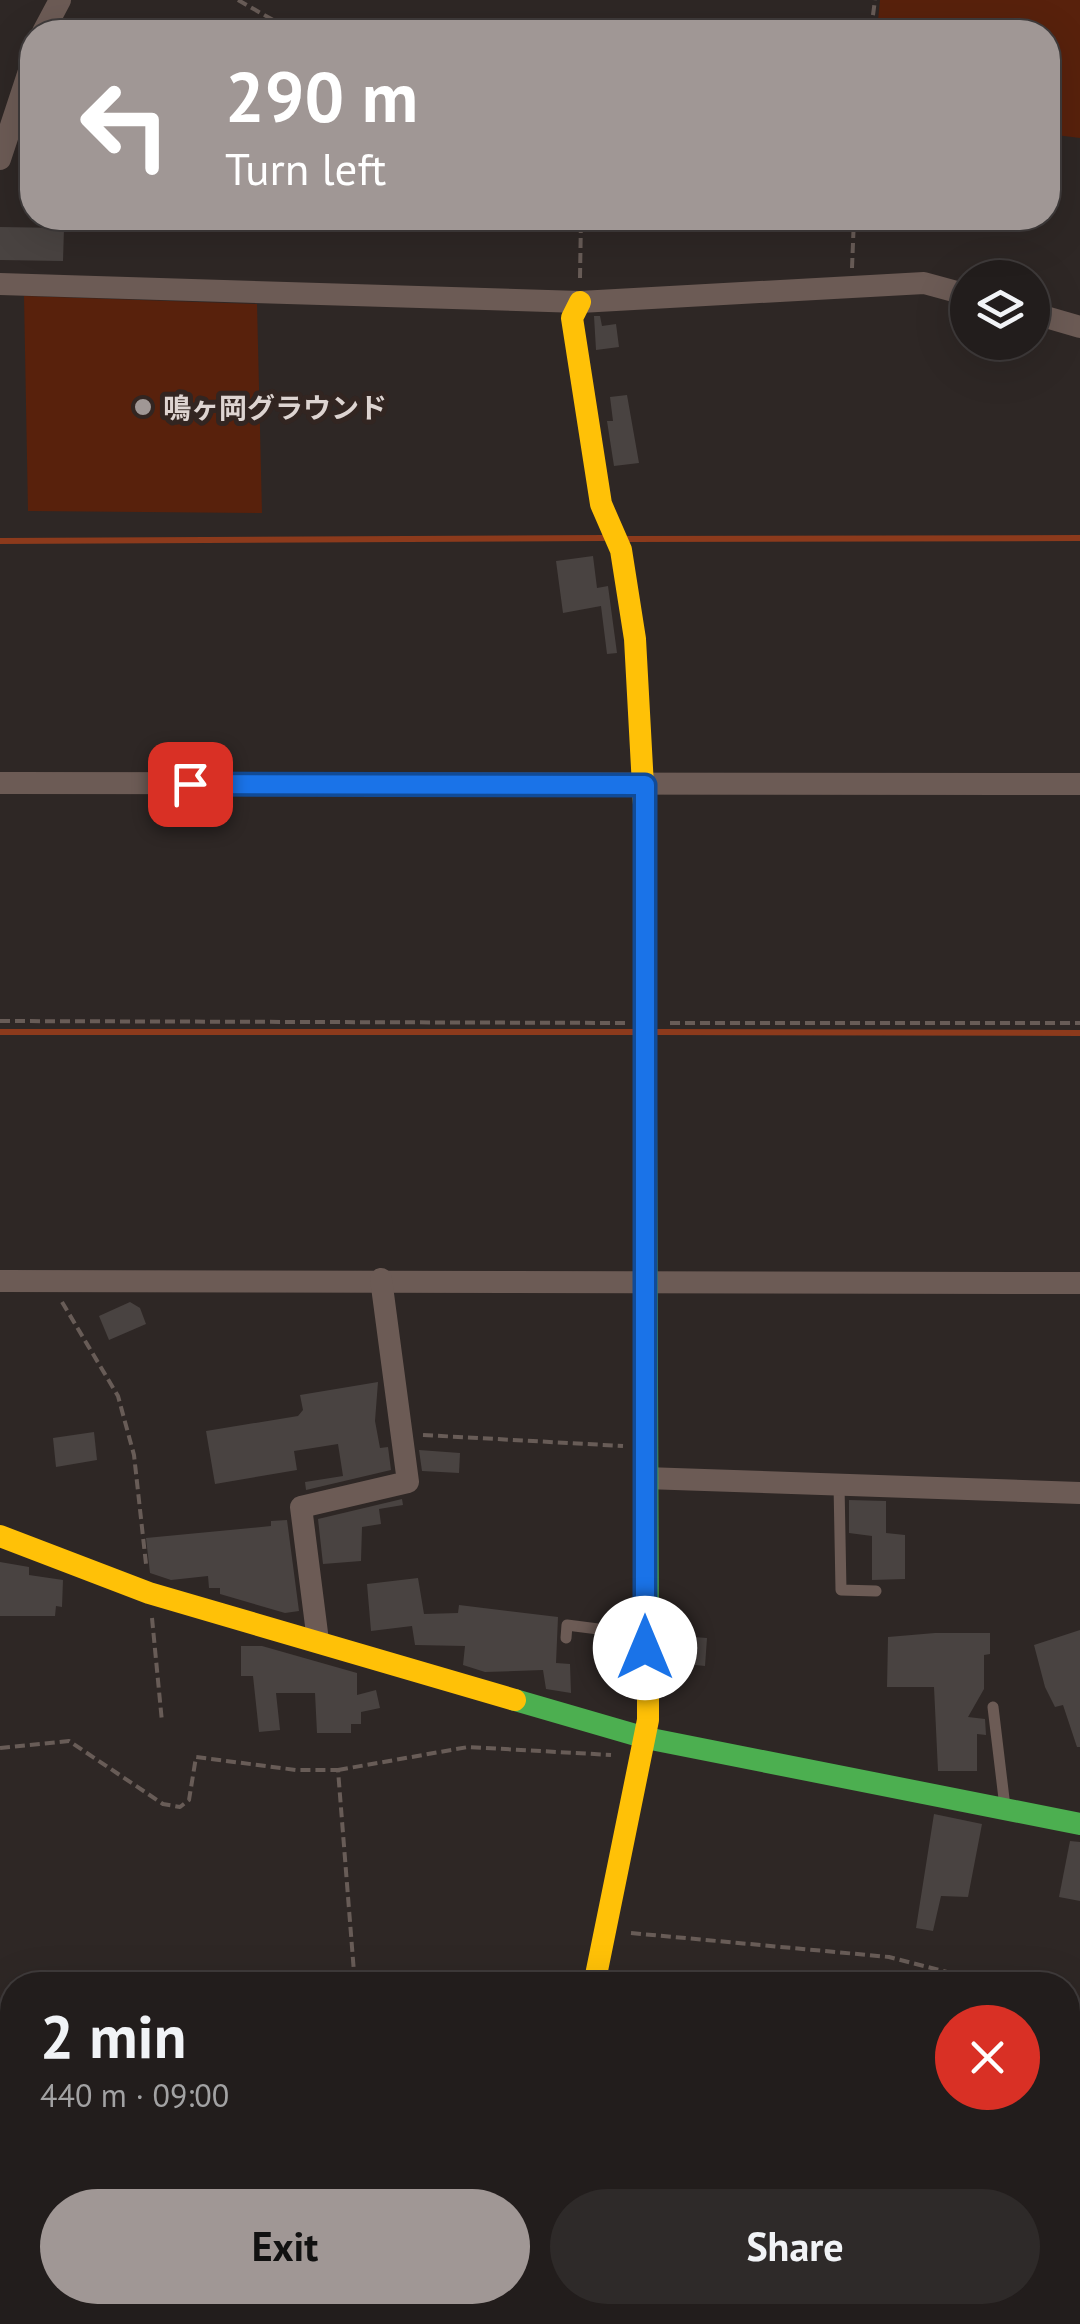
<!DOCTYPE html>
<meta charset="utf-8">
<style>
body{margin:0;font-family:"PT Sans","Noto Sans JP",sans-serif;background:#2e2a29;color:#f1f3f6;height:100vh;display:flex;flex-direction:column;font-size:38px;white-space:nowrap}
*{box-sizing:border-box;margin:0}
p{font-size:32px;color:#a2a2a3}
.icon{flex:none;width:55px;height:55px;fill:none;stroke:currentColor;stroke-width:2;stroke-linecap:round;stroke-linejoin:round}
.map{position:relative;flex:1;overflow:hidden}
.panel{position:absolute;left:0px;top:1972px;width:1080px;height:352px;display:flex;flex-direction:column;background:#221d1c;border-radius:40px 40px 0 0;box-shadow:0 10px 40px #0002,0 0 0 2px #3f3b3b}
.panel>*{flex:none}
.guide{position:absolute;left:20px;top:20px;width:1040px;height:210px;border-radius:40px;box-shadow:0 10px 40px #0002,0 0 0 2px #3f3b3b;background:#a09795;color:#fff;overflow:hidden}
.tools{position:absolute;left:950px;top:260px;display:grid;gap:20px}
.tools a{display:grid;place-items:center;width:100px;height:100px;border-radius:50%;background:#221d1c;box-shadow:0 10px 40px #0002,0 0 0 2px #3f3b3b;font-size:50px}
.pin{position:absolute;display:grid;place-items:center;width:85px;height:85px;color:#fff;margin:-42px;border-radius:20px;box-shadow:0 5px 15px #0006}
.me{position:absolute;width:110px;margin:-55px;rotate:0deg;stroke-linejoin:round;filter:drop-shadow(0 0 8px #0008)}
.turn{display:flex;align-items:center;gap:35px;height:210px;padding:0 40px;font-size:45px}
.turn .icon{width:130px;height:130px;stroke-width:2.5}
.turn b{display:block;font-size:70px;line-height:85px}
.round{display:grid;place-items:center;flex:none;width:105px;height:105px;border-radius:52px;background:#2e2a29}
.overview{display:flex;align-items:center;justify-content:space-between;height:170px;padding:0 40px}
h1{font-size:60px;font-weight:600;line-height:75px}
.primary-button{display:flex;gap:20px;margin-top:auto;padding:20px 40px}
.primary-button a{flex:1;height:115px;border-radius:60px;background:#a09795;color:#111;font-size:40px;font-weight:600;line-height:115px;text-align:center}
.primary-button a+a{background:#2e2a29;color:#f1f3f6}
.map>svg:first-child{display:block}
.green{fill:#58210c}
.water{fill:#8c3a1c}
.lines{fill:none;stroke-linecap:round;stroke-linejoin:round}
.stream{stroke:#8c3a1c;stroke-width:6}
.building{fill:#494341}
.path{stroke:#685c57;stroke-width:4;stroke-dasharray:10 5;stroke-linecap:butt}
.lane{stroke:#6c5b55;stroke-width:11}
.street{stroke:#6c5b55;stroke-width:22}
.fast{stroke:#4caf50;stroke-width:22}
.slow{stroke:#ffc107;stroke-width:22}
.route-casing{stroke:#114b97;stroke-width:25}
.route{stroke:#1a73e8;stroke-width:18}
.poi-dot{fill:#a09795;stroke:#322521;stroke-width:4}
.labels{text-anchor:middle;dominant-baseline:central;stroke-width:10;stroke-linejoin:round;paint-order:stroke}
.poi-label{font-size:28px;font-weight:bold;fill:#ddd4d1;stroke:#322521;text-anchor:start}
</style>
<div class="map">
<svg width="1080" height="2324" viewBox="0 0 1080 2324">
<rect width="100%" height="100%" fill="#2e2725"/>
<g class="green">
<path d="M 880,0 L 1080,0 L 1080,138 L 1048,134 L 1048,32 L 877,32 Z"/>
<path d="M 24,296 L 257,304 L 262,513 L 28,511 Z"/>
</g>
<path class="water" d="M 0,2260 L 12,2275 L 12,2312 L 29,2313 L 33,2324 L 0,2324 Z"/>
<g class="lines">
<g class="stream">
<path d="M 626,539 L 1080,538"/>
<path d="M 0,541 L 604,538"/>
<path d="M 0,1032 L 639,1032"/>
<path d="M 656,1032 L 1080,1033"/>
</g>
</g>
<g class="building">
<path d="M 0,227 L 64,228 L 63,261 L 0,260 Z"/>
<path d="M 594,316 L 600,316 L 602,326 L 616,324 L 619,347 L 596,350 Z"/>
<path d="M 627,395 L 639,463 L 614,466 L 607,421 L 613,421 L 610,397 Z"/>
<path d="M 593,556 L 597,588 L 608,586 L 617,653 L 607,654 L 601,606 L 563,613 L 556,561 Z"/>
<path d="M 130,1302 L 140,1308 L 146,1324 L 109,1340 L 99,1316 Z"/>
<path d="M 378,1382 L 375,1421 L 380,1448 L 388,1447 L 391,1470 L 306,1490 L 305,1482 L 343,1476 L 338,1444 L 294,1451 L 297,1470 L 215,1484 L 206,1431 L 298,1416 L 303,1410 L 300,1395 Z"/>
<path d="M 94,1432 L 97,1460 L 56,1467 L 53,1438 Z"/>
<path d="M 419,1450 L 460,1453 L 459,1473 L 422,1471 Z"/>
<path d="M 402,1499 L 403,1505 L 379,1509 L 381,1524 L 362,1527 L 361,1561 L 323,1564 L 318,1519 Z"/>
<path d="M 849,1500 L 886,1501 L 886,1533 L 905,1535 L 905,1579 L 872,1580 L 872,1536 L 849,1533 Z"/>
<path d="M 287,1520 L 299,1611 L 285,1613 L 220,1594 L 220,1588 L 209,1588 L 208,1576 L 171,1580 L 150,1573 L 146,1538 L 271,1526 L 271,1521 Z"/>
<path d="M 0,1562 L 29,1567 L 29,1575 L 63,1580 L 62,1607 L 56,1606 L 55,1616 L 0,1616 Z"/>
<path d="M 418,1578 L 424,1614 L 458,1613 L 459,1605 L 558,1617 L 556,1663 L 570,1664 L 571,1693 L 546,1689 L 543,1670 L 485,1672 L 463,1665 L 465,1646 L 415,1645 L 412,1626 L 371,1631 L 367,1584 Z"/>
<path d="M 1080,1630 L 1080,1747 L 1077,1747 L 1063,1705 L 1055,1707 L 1045,1687 L 1034,1645 Z"/>
<path d="M 935,1633 L 990,1633 L 990,1654 L 984,1655 L 984,1689 L 968,1717 L 985,1719 L 986,1735 L 977,1734 L 977,1771 L 938,1771 L 934,1687 L 887,1687 L 888,1637 Z"/>
<path d="M 667,1635 L 707,1638 L 705,1666 L 676,1663 L 676,1653 L 667,1652 Z"/>
<path d="M 241,1646 L 262,1646 L 357,1673 L 357,1695 L 376,1690 L 380,1708 L 361,1712 L 361,1724 L 351,1724 L 351,1733 L 317,1733 L 315,1693 L 276,1693 L 280,1730 L 259,1732 L 253,1676 L 241,1676 Z"/>
<path d="M 934,1814 L 982,1824 L 968,1897 L 941,1896 L 933,1931 L 916,1928 Z"/>
<path d="M 1070,1841 L 1080,1842 L 1080,1901 L 1059,1897 Z"/>
</g>
<g class="lines">
<g class="path">
<path d="M 238,0 L 294,32"/>
<path d="M 871,30 L 875,0"/>
<path d="M 559,32 L 871,32"/>
<path d="M 852,268 L 854,218"/>
<path d="M 580,278 L 581,218"/>
<path d="M 0,1021 L 625,1023"/>
<path d="M 670,1023 L 1080,1023"/>
<path d="M 62,1302 L 118,1396 L 134,1455 L 146,1564"/>
<path d="M 423,1435 L 623,1446"/>
<path d="M 152,1618 L 162,1722"/>
<path d="M 0,1748 L 69,1741 L 163,1804 L 180,1807 L 189,1800 L 196,1757 L 296,1770 L 338,1770 L 355,1985"/>
<path d="M 338,1770 L 468,1747 L 611,1755"/>
<path d="M 631,1933 L 889,1957 L 997,1985"/>
<path d="M 1068,2003 L 1080,2007"/>
</g>
<g class="lane">
<path d="M 839,1484 L 841,1590 L 876,1591"/>
<path d="M 566,1638 L 567,1625 L 645,1635"/>
<path d="M 993,1707 L 1005,1807"/>
</g>
<g class="street">
<path d="M 43,32 L 60,0"/>
<path d="M 0,159 L 32,62"/>
<path d="M 0,284 L 580,302 L 924,283 L 968,295"/>
<path d="M 1032,313 L 1080,327"/>
<path d="M 0,783 L 1080,784"/>
<path d="M 0,1281 L 1080,1283"/>
<path d="M 645,1478 L 1080,1493"/>
<path d="M 318,1641 L 301,1507 L 408,1482 L 381,1279"/>
<path d="M 0,2207 L 12,2228"/>
<path d="M 1068,2256 L 1080,2054"/>
<path d="M 58,2312 L 62,2324"/>
<path d="M 566,2312 L 567,2324"/>
<path d="M 802,2324 L 846,2318 L 879,2324"/>
<path d="M 1063,2324 L 1064,2312"/>
</g>
<g class="fast">
<path d="M 645,823 L 648,1663"/>
<path d="M 515,1700 L 646,1738 L 1080,1824"/>
</g>
<g class="slow">
<path d="M 580,302 L 572,318 L 601,504 L 621,550 L 635,639 L 645,823"/>
<path d="M 0,1536 L 149,1593 L 515,1700"/>
<path d="M 594,1985 L 648,1720 L 648,1663"/>
</g>
</g>
<g class="lines">
<defs>
<path id="route" d="M 190,784 L 645,785 L 645,1648"/>
</defs>
<use href="#route" class="route-casing"/>
<use href="#route" class="route"/>
</g>
<circle class="poi-dot" cx="143" cy="407" r="10"/>
<g class="labels">
<g class="poi-label">
<text x="163" y="407">鳴ヶ岡グラウンド</text>
</g>
</g>
</svg>
<div class="tools">
<a><svg class="icon" aria-label="layers" viewBox="0 0 24 24"><path d="M12 4l9 5-9 5-9-5zM3 14l9 5 9-5"/></svg></a>
</div>
<div class="pin" style="left:190px;top:784px;background:#d93025"><svg class="icon" aria-label="arrive" viewBox="0 0 24 24"><path d="M6 21V4h12l-3 4 3 4H6"/></svg></div>
<svg class="me" style="left:645px;top:1648px" viewBox="-20 -20 40 40"><circle r="19" fill="#fff"/><path d="M0-13L10 11 0 6-10 11z" fill="#1a73e8"/></svg>
<div class="guide">
<div class="turn"><svg class="icon" aria-label="left" viewBox="0 0 24 24"><path d="M17 20v-9H6M10 6l-5 5 5 5"/></svg><div><b>290 m</b>Turn left</div></div>
</div>
<section class="panel">
<div class="overview"><div><h1>2 min</h1><p>440 m · 09:00</p></div><a class="round" style="background:#d93025;color:#fff"><svg class="icon" aria-label="close" viewBox="0 0 24 24"><path d="M6 6l12 12M18 6L6 18"/></svg></a></div>
<div class="primary-button"><a>Exit</a><a>Share</a></div>
</section>
</div>
